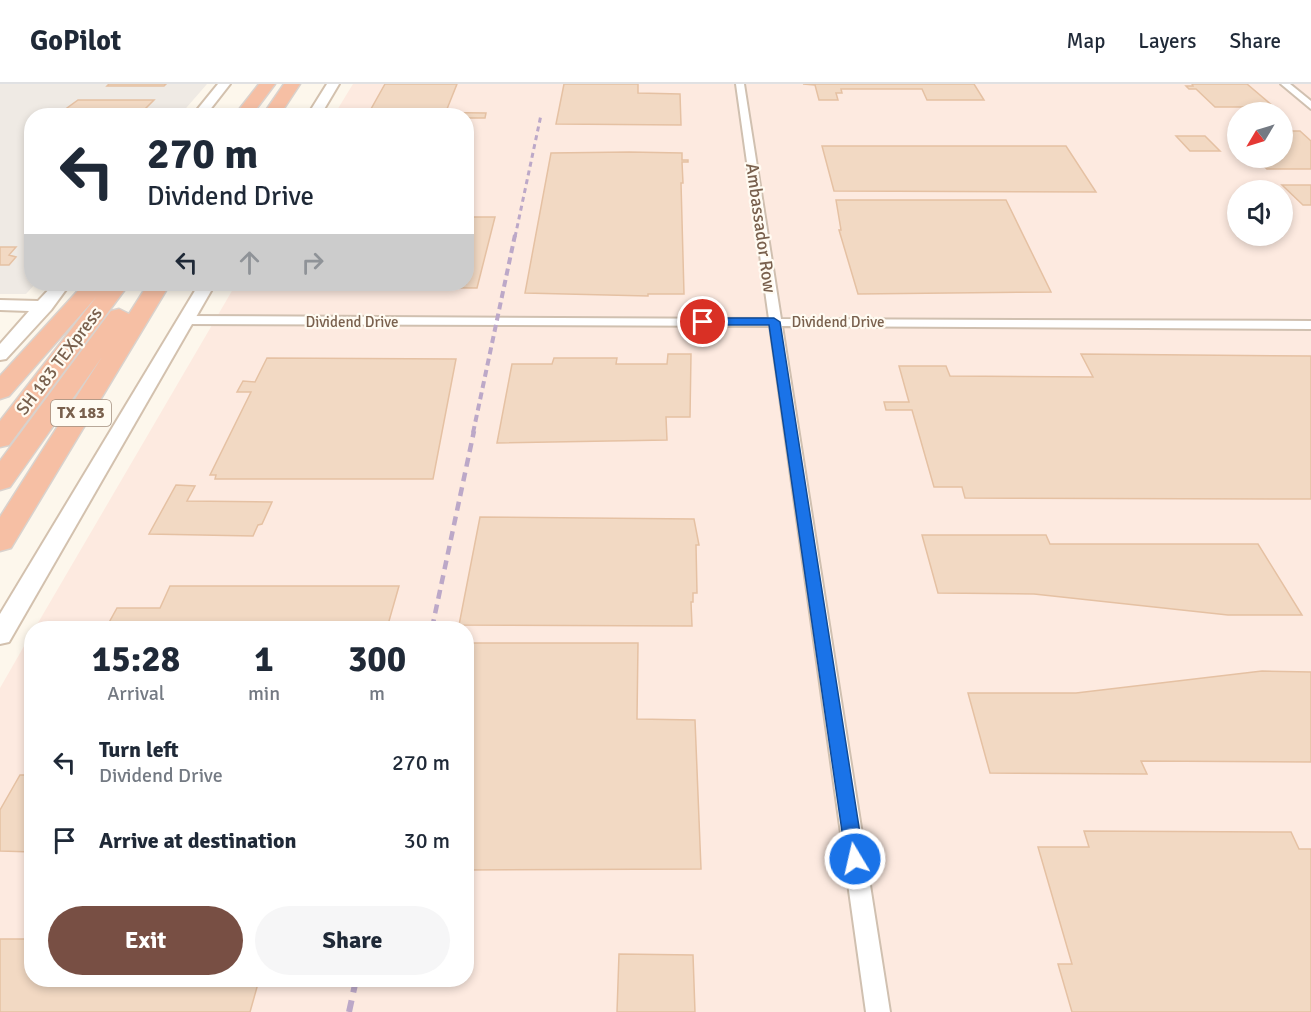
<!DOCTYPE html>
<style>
body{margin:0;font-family:Signika,sans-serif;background:#f6f6f7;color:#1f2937;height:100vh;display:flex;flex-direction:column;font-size:22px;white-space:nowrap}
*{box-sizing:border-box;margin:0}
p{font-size:20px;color:#747a83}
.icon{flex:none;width:33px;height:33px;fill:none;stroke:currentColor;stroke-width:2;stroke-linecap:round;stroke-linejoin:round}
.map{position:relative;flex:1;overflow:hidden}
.drawer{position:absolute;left:24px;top:537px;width:450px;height:366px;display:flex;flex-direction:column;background:#fff;border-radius:24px;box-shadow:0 3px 9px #0003}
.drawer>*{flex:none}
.banner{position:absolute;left:24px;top:24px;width:450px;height:183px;border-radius:24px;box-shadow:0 3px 9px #0003;background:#fff;color:#1f2937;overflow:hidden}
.needle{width:39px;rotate:232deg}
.fabs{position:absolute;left:1227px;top:18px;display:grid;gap:12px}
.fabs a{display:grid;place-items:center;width:66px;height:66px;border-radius:50%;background:#fff;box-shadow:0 3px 9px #0003;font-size:30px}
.pin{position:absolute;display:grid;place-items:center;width:51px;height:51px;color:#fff;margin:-26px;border:3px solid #fff;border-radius:50%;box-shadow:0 2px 6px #0007}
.me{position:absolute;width:66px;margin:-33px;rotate:351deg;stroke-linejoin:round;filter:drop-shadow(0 0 4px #0008)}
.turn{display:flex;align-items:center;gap:21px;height:126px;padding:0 24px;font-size:27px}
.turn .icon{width:78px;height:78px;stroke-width:2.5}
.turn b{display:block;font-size:42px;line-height:51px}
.lanes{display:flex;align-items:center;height:57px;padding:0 24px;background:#0003;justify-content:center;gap:30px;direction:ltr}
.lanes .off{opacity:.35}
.eta{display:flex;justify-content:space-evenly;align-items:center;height:102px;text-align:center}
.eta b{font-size:36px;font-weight:800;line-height:42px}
.primary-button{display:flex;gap:12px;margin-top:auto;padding:12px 24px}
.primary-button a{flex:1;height:69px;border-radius:36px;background:#784f44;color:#fff;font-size:24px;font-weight:800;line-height:69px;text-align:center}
.primary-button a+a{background:#f6f6f7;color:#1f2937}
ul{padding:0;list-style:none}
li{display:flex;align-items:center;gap:18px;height:78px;padding:0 24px}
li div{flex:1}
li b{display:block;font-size:22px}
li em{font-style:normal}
header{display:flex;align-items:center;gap:36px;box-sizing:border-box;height:84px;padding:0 30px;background:#fff;border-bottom:2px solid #e0e1e3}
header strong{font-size:28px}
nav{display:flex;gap:33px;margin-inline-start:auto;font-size:21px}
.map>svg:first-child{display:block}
.commercial{fill:#fdeae0;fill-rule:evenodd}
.industrial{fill:#efeae4}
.building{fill:#f2d9c3;stroke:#e5c1a3;stroke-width:1.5}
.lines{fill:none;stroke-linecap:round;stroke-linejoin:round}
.street-casing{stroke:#d0c0b0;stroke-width:4}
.secondary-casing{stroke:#d3c1ae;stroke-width:4}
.highway-casing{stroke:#d9d2cd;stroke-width:3}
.street{fill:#fff;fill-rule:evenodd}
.secondary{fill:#fff;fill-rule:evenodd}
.highway{fill:#f6bfa4;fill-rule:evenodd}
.rail-far3{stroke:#bca8c8;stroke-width:3;stroke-dasharray:5 4;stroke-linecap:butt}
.rail-far2{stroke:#bca8c8;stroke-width:4;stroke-dasharray:7 4.5;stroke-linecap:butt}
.rail-far1{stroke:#bca8c8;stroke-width:4.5;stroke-dasharray:9 6;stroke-linecap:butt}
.rail{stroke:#bca8c8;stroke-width:6;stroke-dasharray:12 8;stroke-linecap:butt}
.route{fill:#1a73e8;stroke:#114b97;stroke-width:1.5}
.labels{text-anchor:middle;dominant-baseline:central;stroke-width:4.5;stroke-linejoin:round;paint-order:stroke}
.far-street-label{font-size:15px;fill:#79604d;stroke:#fffbf2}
.shield{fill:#fffbf2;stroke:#a18e7e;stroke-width:1.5}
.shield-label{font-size:16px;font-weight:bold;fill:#79604d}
.street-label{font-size:18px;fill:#79604d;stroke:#fffbf2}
</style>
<header>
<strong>GoPilot</strong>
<nav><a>Map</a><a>Layers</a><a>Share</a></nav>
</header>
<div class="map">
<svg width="1311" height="928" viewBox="0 0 1311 928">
<rect width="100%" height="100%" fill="#fdf7ec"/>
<path class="commercial" d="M 353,0 L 1311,0 L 1311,928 L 0,928 L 0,604 L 31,550 L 32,896 L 466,896 L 466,544 L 35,544 L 236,200 L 466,200 L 466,32 L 334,31 ZM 1238,28 L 1282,28 L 1282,74 L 1238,74 ZM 1238,106 L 1282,106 L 1282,152 L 1238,152 Z"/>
<path class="industrial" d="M 0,0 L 207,0 L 180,31 L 32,32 L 32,200 L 35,200 L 26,210 L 0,210 Z"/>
<g class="building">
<path d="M 109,0 L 166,0 L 164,2 L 107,2 Z"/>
<path d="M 385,0 L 457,0 L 447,25 L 371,25 Z"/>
<path d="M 564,0 L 638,0 L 638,9 L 680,10 L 681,41 L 556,40 Z"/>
<path d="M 974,0 L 984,16 L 927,16 L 922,5 L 841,5 L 842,9 L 836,9 L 838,16 L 819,16 L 815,1 L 803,0 Z"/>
<path d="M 1192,0 L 1247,0 L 1274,23 L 1215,23 L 1196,5 L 1189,5 L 1186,2 L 1193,2 Z"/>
<path d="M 78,16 L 154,16 L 145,25 L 154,25 L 144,26 L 139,32 L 56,32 Z"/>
<path d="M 405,28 L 486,29 L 485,34 L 466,34 L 466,32 L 403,32 Z"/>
<path d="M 1282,47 L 1300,47 L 1311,57 L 1311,85 L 1267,85 L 1255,74 L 1282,74 Z"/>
<path d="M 1176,52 L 1205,52 L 1220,67 L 1190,67 Z"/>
<path d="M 822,62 L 1066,62 L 1096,108 L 834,107 Z"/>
<path d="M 629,68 L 682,69 L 682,76 L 688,76 L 688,78 L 682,78 L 683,99 L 681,99 L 684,210 L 648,210 L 648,212 L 525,209 L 551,69 Z"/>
<path d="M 1282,101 L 1311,101 L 1311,121 L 1303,121 Z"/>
<path d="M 836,116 L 1006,116 L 1051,208 L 858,210 L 839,146 L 841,146 Z"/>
<path d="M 466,133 L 495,133 L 477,204 L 295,203 L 297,200 L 466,200 Z"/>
<path d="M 0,163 L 16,163 L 9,171 L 16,173 L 9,181 L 0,181 Z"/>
<path d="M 668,270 L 691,270 L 690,333 L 666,333 L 667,356 L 497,359 L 512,280 L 552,280 L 554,274 L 617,274 L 616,280 L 667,280 Z"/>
<path d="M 1081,270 L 1311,272 L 1311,415 L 965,414 L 962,403 L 934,403 L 912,326 L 886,326 L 884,318 L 909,318 L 899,282 L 946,282 L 950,292 L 1093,293 Z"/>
<path d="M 267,274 L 456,275 L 433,395 L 215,395 L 216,391 L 210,391 L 251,308 L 237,308 L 243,297 L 255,298 Z"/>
<path d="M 176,401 L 195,402 L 187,417 L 272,418 L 262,440 L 258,441 L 253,452 L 149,450 Z"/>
<path d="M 480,433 L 694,435 L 699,461 L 696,461 L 697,509 L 693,509 L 693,518 L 691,518 L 692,542 L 459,541 Z"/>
<path d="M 922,451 L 1046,451 L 1050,460 L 1258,460 L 1302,531 L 1228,531 L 1034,510 L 938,509 Z"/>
<path d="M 170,502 L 399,502 L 387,544 L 106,544 L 117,524 L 160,524 Z"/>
<path d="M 466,559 L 638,559 L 637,635 L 695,636 L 701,785 L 466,786 Z"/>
<path d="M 1262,587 L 1311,588 L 1311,678 L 1141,677 L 1147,690 L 990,689 L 968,609 L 1076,609 Z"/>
<path d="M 20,691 L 32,691 L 32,768 L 0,767 L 0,726 Z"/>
<path d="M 1084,747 L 1291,748 L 1299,765 L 1311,765 L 1311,928 L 1072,928 L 1058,880 L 1072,880 L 1038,763 L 1089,763 Z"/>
<path d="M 0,855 L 32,855 L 32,896 L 259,896 L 250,928 L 0,928 Z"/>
<path d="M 619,870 L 693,871 L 695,928 L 617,928 Z"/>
</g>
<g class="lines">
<defs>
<g id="street">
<path d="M 736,0 L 744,0 L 781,235 L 1311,237 L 1311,245 L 782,242 L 890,928 L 866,928 L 770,242 L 184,240 L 178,236 L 184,232 L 769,235 Z"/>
<path d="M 1281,0 L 1290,0 L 1311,17 L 1311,25 Z"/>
</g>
<g id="secondary">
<path d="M 218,0 L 230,0 L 205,32 L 192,32 Z"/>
<path d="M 327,0 L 339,0 L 320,32 L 307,32 Z"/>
<path d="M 54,200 L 70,200 L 51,226 L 6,275 L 0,276 L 0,260 L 29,227 L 0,226 L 0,216 L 38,217 Z"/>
<path d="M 199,200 L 215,200 L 9,558 L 0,560 L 0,530 Z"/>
</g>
<g id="highway">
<path d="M 259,0 L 275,0 L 251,32 L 234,32 Z"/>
<path d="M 284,0 L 300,0 L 279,32 L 262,32 Z"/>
<path d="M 84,200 L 129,200 L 9,361 L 0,363 L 0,337 L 97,212 L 9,312 L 0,315 L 0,292 Z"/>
<path d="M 148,200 L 170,200 L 11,464 L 0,467 L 0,433 L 102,273 L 10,403 L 0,406 L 0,377 L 111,227 L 119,225 L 129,230 Z"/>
</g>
</defs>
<use href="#street" class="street-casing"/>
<use href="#secondary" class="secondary-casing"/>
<use href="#highway" class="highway-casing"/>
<use href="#street" class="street"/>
<use href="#secondary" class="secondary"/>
<use href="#highway" class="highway"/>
<path class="rail-far3" d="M 515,153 L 541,31"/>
<path class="rail-far2" d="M 473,349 L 515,151"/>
<path class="rail-far1" d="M 432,544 L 474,347"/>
<path class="rail" d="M 349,928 L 356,896"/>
</g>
<path class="route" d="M 774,234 L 780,238 L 864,775 L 861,781 L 855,784 L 849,781 L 846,775 L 769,241 L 703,241 L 698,238 L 703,234 Z"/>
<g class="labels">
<g class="far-street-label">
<text x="352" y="238">Dividend Drive</text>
<text x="838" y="238">Dividend Drive</text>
</g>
<rect class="shield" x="51" y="316" width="60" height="26" rx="4.5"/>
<g class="shield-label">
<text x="81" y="329">TX 183</text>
</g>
<g class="street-label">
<text transform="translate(761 144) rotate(82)">Ambassador Row</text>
<text transform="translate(59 277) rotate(-53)">SH 183 TEXpress</text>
</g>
</g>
</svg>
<div class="fabs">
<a><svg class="needle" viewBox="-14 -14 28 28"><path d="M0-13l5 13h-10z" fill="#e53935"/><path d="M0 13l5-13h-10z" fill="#747a83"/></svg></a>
<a><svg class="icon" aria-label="sound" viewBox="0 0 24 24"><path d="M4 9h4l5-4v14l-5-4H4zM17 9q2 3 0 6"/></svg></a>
</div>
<div class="pin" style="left:703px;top:238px;background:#d93025"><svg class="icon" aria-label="arrive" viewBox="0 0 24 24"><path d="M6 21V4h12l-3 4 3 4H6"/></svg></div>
<svg class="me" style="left:855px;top:775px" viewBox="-20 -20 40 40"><circle r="17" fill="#1a73e8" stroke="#fff" stroke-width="3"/><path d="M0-11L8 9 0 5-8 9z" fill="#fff"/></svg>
<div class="banner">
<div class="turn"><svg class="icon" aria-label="left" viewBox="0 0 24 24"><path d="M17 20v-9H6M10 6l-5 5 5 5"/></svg><div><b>270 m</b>Dividend Drive</div></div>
<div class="lanes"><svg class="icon" aria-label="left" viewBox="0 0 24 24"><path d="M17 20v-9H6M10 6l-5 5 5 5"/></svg><svg class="icon off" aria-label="ahead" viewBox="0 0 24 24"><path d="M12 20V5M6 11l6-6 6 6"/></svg><svg class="icon off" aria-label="right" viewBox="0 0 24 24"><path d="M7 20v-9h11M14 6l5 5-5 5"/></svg></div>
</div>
<section class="drawer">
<div class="eta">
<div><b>15:28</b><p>Arrival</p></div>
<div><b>1</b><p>min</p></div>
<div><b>300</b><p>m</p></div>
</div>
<ul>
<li><svg class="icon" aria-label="left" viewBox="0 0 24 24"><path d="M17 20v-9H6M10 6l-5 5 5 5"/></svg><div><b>Turn left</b><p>Dividend Drive</p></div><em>270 m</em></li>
<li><svg class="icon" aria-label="arrive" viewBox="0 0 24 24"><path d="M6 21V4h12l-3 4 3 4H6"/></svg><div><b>Arrive at destination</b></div><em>30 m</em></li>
</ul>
<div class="primary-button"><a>Exit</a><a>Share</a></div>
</section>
</div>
